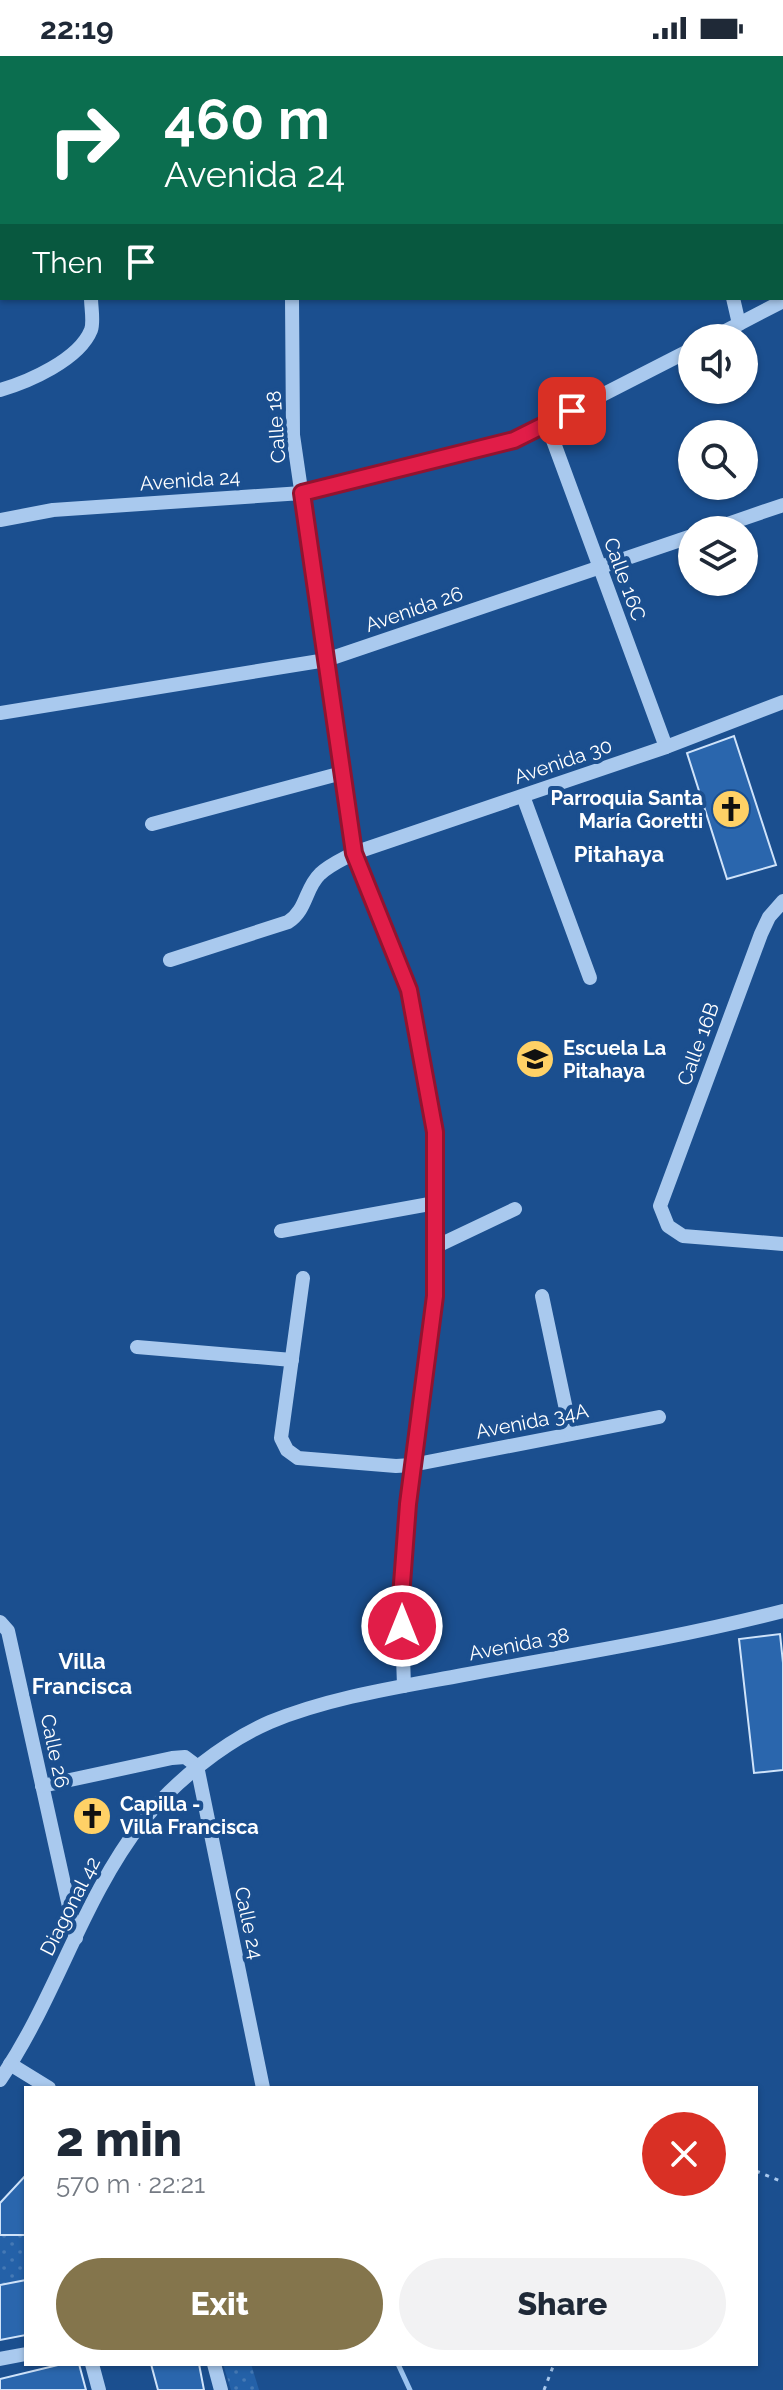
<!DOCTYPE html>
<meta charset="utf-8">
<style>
body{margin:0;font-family:Raleway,sans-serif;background:#f2f2f3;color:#1f2937;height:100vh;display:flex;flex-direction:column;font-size:30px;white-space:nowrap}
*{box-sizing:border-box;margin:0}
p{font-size:26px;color:#747a83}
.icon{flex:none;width:44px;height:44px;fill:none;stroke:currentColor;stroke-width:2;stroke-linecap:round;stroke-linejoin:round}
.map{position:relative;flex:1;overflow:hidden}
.panel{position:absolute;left:24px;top:2030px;width:734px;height:280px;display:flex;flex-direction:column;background:#fff;border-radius:0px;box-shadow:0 2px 6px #0004}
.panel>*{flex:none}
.hud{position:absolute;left:0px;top:0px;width:784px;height:244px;box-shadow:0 2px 6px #0004;background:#0b6e4f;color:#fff;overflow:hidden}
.controls{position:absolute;left:678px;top:268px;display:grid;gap:16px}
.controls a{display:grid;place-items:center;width:80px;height:80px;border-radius:50%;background:#fff;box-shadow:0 2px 6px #0004;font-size:40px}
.pin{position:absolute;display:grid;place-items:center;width:68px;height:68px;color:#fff;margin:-34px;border-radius:16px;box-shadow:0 4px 12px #0006}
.me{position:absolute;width:88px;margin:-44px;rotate:0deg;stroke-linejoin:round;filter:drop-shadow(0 0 6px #0008)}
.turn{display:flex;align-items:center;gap:28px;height:168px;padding:0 32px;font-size:36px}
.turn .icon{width:104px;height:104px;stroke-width:2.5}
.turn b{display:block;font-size:56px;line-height:68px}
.then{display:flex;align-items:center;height:76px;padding:0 32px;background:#0003;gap:16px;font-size:30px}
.round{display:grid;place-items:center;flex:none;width:84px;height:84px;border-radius:42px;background:#f2f2f3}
.overview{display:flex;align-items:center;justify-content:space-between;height:136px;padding:0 32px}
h1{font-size:48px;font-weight:800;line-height:60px}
.button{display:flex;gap:16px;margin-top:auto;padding:16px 32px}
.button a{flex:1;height:92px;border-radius:48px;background:#84754c;color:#fff;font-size:32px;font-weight:800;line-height:92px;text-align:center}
.button a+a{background:#f2f2f3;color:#1f2937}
.status{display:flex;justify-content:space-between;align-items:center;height:56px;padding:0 40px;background:#fff;direction:ltr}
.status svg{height:22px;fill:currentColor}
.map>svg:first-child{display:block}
.park{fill:url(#park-dots)}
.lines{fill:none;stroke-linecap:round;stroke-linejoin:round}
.stream{stroke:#9cc4f0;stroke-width:5}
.building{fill:#2a66ad;stroke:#cfe3fa;stroke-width:2}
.path{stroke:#a9c9ee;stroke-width:3;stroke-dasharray:4 6;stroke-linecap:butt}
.minor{stroke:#a9c9ee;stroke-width:14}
.route-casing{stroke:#92132f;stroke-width:20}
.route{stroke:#e11d48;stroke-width:14}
.labels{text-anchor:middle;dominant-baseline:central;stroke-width:8;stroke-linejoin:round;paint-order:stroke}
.street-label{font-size:20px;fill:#fff;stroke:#1b4f8f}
.poi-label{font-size:20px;font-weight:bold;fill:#fff;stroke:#1b4f8f;text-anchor:start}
.neighbourhood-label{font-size:22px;font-weight:bold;fill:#fff;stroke:#1b4f8f}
</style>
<div class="status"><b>22:19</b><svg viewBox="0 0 49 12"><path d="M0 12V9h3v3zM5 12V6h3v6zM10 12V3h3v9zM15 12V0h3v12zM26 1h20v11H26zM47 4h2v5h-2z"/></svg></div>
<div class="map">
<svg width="783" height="2334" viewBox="0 0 783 2334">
<defs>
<pattern id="park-dots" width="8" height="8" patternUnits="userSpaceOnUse" patternTransform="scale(2)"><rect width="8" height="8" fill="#2461a8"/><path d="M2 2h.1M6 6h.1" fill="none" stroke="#4579b5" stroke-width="1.8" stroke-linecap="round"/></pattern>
</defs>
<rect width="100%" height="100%" fill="#1b4f8f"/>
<g class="park">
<path d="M 0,2179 L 26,2179 L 26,2224 L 0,2229 Z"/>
<path d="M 223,2308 L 251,2308 L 259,2334 L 231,2334 Z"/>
</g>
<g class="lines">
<path class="stream" d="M 398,2308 L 410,2334"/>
</g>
<g class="building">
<path d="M 734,680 L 776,809 L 727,823 L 687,697 Z"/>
<path d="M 780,1578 L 783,1607 L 783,1714 L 754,1717 L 739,1583 Z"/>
<path d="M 26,2119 L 26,2179 L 0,2179 L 0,2147 Z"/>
<path d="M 26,2224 L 26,2279 L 0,2284 L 0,2229 Z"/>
<path d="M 62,2308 L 79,2308 L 86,2334 L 0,2334 L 0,2323 Z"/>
<path d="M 151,2308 L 199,2308 L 204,2334 L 158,2334 Z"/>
</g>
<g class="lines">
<g class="path">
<path d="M 756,2115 L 783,2126"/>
<path d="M 544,2334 L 554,2308"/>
</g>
<g class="minor">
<path d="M 461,0 L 462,2"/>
<path d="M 293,2 L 293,0"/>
<path d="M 0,91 L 2,91"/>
<path d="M 0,223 L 2,222"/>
<path d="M 292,242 L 293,379 L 354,797 L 409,934 L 435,1076 L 435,1240 L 408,1448 L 401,1541 L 404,1630"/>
<path d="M 733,242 L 739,268"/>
<path d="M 712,282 L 783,245"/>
<path d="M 0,334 C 28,326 79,304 91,274 C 94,266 91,251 91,242"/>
<path d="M 547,368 L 666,691"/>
<path d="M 0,464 L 53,454 L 302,437 L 514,384 L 692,293"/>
<path d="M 710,474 L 783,449"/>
<path d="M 0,657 L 326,604 L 692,480"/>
<path d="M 523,740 L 590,922"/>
<path d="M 152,768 L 342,717"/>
<path d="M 783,845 L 769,861 L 761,878 L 660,1150 L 668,1170 L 683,1180 L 783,1188"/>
<path d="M 170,904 L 288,866 C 307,854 305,832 320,818 C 329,809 343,803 354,797 L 666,691 L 783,646"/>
<path d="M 281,1175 L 435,1147"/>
<path d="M 435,1191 L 515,1153"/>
<path d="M 303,1222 L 281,1382 L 287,1394 L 298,1402 L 396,1410 L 412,1409 L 659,1361"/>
<path d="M 542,1240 L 571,1377"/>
<path d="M 137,1291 L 292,1304"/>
<path d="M 0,1566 L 8,1575 L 76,1882"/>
<path d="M 197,1710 L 263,2032"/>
<path d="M 42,1730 L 172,1702 L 185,1701 L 197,1710"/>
<path d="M 10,2008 L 49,2032"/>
<path d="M 0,2024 C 56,1942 82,1843 143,1765 C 174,1726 224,1686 270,1666 C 331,1641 399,1631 463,1619 C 570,1599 678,1582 783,1555"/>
<path d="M 0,2303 L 26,2298"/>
<path d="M 92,2308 L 99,2334"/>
<path d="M 214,2308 L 221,2334"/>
</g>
</g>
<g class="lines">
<defs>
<path id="route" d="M 402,1570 L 401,1541 L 408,1448 L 435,1240 L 435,1076 L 409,934 L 354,797 L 302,437 L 514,384 L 572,355"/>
</defs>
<use href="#route" class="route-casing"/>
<use href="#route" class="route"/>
</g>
<defs>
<symbol id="church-disc" viewBox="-11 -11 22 22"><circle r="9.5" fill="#ffd166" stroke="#1b4f8f"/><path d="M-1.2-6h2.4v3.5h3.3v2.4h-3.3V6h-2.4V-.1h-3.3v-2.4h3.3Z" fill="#111"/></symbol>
<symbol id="school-disc" viewBox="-11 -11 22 22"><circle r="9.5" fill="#ffd166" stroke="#1b4f8f"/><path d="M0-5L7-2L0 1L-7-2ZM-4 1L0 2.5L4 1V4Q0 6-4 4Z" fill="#111"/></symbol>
</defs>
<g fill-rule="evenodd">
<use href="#church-disc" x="709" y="731" width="44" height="44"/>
<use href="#school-disc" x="513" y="981" width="44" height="44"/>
<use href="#church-disc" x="70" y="1738" width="44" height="44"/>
</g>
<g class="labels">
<g class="street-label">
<text transform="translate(276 371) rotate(-94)">Calle 18</text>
<text transform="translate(190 424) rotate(-4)">Avenida 24</text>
<text transform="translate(625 523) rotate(70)">Calle 16C</text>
<text transform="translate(414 553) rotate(-19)">Avenida 26</text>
<text transform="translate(563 705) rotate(-19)">Avenida 30</text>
<text transform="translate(698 988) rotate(-70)">Calle 16B</text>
<text transform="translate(532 1365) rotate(-11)">Avenida 34A</text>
<text transform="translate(519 1588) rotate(-11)">Avenida 38</text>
<text transform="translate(55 1695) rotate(78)">Calle 26</text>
<text transform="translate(70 1850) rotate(-63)">Diagonal 42</text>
<text transform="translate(249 1867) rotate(78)">Calle 24</text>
</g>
<g class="poi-label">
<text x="703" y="742" text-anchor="end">Parroquia Santa<tspan x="703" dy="23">María Goretti</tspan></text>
<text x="563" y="992">Escuela La<tspan x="563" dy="23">Pitahaya</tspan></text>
<text x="120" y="1748">Capilla -<tspan x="120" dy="23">Villa Francisca</tspan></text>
</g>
<g class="neighbourhood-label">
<text x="619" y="798">Pitahaya</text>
<text x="82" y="1605">Villa<tspan x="82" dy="25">Francisca</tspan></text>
</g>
</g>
</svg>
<div class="controls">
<a><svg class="icon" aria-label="sound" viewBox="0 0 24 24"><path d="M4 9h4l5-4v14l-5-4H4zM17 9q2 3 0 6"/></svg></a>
<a><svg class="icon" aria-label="search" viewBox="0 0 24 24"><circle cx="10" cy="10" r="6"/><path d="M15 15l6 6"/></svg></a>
<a><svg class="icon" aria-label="layers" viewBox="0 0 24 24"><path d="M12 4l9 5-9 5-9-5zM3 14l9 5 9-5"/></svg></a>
</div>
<div class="pin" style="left:572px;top:355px;background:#d93025"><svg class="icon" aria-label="arrive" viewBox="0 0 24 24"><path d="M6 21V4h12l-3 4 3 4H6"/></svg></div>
<svg class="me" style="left:402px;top:1570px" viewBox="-20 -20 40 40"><circle r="17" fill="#e11d48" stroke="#fff" stroke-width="3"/><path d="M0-11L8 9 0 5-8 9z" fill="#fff"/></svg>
<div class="hud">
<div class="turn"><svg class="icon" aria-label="right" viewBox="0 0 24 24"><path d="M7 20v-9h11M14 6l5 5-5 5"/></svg><div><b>460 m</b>Avenida 24</div></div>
<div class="then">Then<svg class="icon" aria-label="arrive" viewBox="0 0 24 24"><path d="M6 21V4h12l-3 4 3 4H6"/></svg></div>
</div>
<section class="panel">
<div class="overview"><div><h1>2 min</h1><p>570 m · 22:21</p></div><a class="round" style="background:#d93025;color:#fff"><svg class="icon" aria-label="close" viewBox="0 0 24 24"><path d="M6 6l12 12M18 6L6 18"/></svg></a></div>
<div class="button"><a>Exit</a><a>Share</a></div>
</section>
</div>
